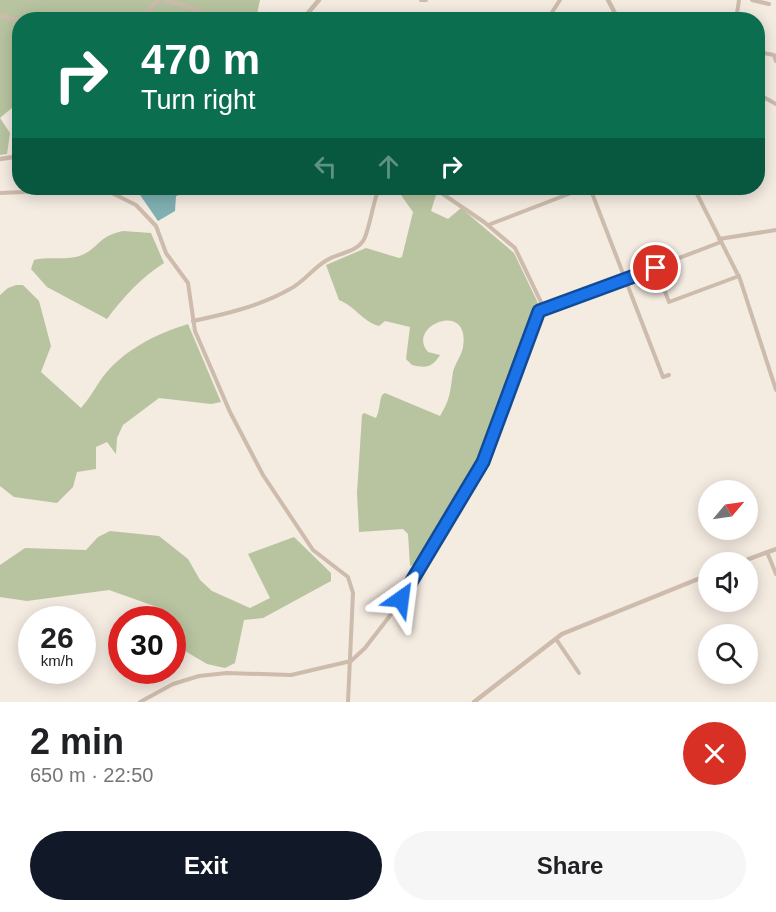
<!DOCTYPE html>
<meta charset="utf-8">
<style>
body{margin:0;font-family:Arial,sans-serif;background:#f6f6f6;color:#202124;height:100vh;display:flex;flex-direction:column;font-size:22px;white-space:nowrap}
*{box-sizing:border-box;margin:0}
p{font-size:20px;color:#757577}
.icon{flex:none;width:33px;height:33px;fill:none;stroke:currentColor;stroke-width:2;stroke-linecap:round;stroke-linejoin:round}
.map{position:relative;height:702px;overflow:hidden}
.side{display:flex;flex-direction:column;background:#fff;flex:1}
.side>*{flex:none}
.guide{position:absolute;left:12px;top:12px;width:753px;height:183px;border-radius:24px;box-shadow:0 3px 15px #0003;background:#0b6e4f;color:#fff;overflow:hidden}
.needle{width:39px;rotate:61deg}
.fabs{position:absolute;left:698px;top:480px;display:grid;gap:12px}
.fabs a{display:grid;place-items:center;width:60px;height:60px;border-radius:50%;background:#fff;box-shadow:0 3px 15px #0003;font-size:30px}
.speed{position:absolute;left:18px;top:606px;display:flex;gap:12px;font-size:30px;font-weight:700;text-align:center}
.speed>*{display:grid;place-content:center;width:78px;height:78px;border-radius:50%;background:#fff;box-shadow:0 3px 15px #0003;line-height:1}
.speed small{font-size:15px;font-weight:400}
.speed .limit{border:9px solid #d22;background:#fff;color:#111}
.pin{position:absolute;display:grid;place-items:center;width:51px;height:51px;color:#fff;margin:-26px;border:3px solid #fff;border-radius:50%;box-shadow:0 2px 6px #0007}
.me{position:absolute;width:66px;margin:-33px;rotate:31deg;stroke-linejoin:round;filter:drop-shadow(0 0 4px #0008)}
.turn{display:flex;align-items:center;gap:21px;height:126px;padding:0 30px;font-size:27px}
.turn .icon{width:78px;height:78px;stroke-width:2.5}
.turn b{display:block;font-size:42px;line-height:51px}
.lanes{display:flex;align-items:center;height:57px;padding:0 30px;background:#0003;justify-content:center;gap:30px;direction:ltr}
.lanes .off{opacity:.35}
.round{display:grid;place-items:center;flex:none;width:63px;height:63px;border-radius:32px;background:#f6f6f6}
.summary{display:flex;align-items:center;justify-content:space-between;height:102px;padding:0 30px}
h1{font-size:36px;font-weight:600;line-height:45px}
.primary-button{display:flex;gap:12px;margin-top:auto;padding:12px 30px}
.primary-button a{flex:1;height:69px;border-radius:36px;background:#111827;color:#fff;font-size:24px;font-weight:600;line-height:69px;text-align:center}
.primary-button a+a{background:#f6f6f6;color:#202124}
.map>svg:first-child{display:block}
.green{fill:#b8c4a0}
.water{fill:#7fb0b2}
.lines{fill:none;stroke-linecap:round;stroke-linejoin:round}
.minor{stroke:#cdbbac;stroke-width:4}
.tertiary{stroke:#cdbbac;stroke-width:4.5}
.route-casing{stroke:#114b97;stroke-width:15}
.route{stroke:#1a73e8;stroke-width:10}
</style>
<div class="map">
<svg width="776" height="702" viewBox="0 0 776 702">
<rect width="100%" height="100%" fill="#f4ebe1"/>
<g class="green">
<path d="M 0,0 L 260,0 L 256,19 L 179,20 L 154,15 L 133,20 L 20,20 L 19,102 L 0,118 L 10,133 L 7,154 L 0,155 Z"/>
<path d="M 396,188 L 429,188 L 437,192 L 431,211 L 448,219 L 461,208 L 514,253 L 538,303 L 481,460 L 426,550 L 415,564 L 410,566 L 408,534 L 403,529 L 359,532 L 357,493 L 362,415 L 364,413 L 376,418 C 380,410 379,403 382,395 L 385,393 L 440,416 C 451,398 450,391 453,372 C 455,363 462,355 463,347 C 471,299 405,326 428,352 L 440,355 C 432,368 426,368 412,365 L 406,359 L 410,327 L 385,321 L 379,326 C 362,321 355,306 339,300 L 326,265 L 366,248 L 399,258 L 402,257 L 413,212 Z"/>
<path d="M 123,231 L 151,233 L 164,263 C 141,278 124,296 107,319 L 47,287 L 31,269 L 34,260 C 49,256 68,261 82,255 C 100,247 98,236 123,231 Z"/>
<path d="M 16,285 L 23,285 L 39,301 L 51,346 L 41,372 L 81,408 C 89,399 95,388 102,378 C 123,350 156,334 188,324 L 221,402 L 211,404 L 159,398 L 123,425 L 117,438 L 116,454 L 107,442 L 96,447 L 96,469 L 77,472 L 73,487 L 57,503 L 14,497 L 0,486 L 0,295 L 8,288 Z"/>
<path d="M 110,531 L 159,536 L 188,559 L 200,580 L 212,591 L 250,608 L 270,598 L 248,554 L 294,537 L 331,573 L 331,581 L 263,618 L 244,620 L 235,663 L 225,668 L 207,664 L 185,651 L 177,645 L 173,636 L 172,620 L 164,619 L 157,607 L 109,590 L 27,601 L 0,597 L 0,565 L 25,548 L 86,550 L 98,537 Z"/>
</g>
<path class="water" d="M 148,188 L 200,188 L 176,196 L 175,211 L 158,221 L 138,192 Z"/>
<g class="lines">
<g class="minor">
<path d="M 165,0 L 187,6 L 218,20"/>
<path d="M 421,0 L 426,0"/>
<path d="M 752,0 L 769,4"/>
<path d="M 0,16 L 20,20"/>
<path d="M 138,20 L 159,0"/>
<path d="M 547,20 L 560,0"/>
<path d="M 736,20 L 739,0"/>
<path d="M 758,25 L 758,23"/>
<path d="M 758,52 L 774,55 L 776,61"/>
<path d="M 758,94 L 776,104"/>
<path d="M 102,188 L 136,205 L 156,226 L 166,253 L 188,283 L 195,331 L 230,412 L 263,475 L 313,550 L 348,577 L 353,593 L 348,702"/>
<path d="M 590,188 L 663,377 L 669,375"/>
<path d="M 694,188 L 740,279 L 776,390"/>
<path d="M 0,193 L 24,192 L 43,188"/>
<path d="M 488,225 L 584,188"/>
<path d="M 719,239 L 776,230"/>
<path d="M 656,268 L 669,302 L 739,276"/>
<path d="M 540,311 L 721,242"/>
<path d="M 193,321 C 226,314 260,306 290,289 C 304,282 313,268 327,260 C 338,253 355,253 363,241 C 369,233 373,201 379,188"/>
<path d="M 767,552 L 776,574"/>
<path d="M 556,639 L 579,673"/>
<path d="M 140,702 L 173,684 L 199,676 L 227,673 L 291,675 L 351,661 L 365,648 L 389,617 L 483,462 L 537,318 L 541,302 L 515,248 L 484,222 L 434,188"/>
</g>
<g class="tertiary">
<path d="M 608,0 L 617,17 L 622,20"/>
<path d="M 302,20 L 319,0"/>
<path d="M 0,159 L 20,156"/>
<path d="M 741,562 L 776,549"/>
<path d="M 474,702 L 562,634 L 708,575"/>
</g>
</g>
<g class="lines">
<defs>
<path id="route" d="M 401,599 L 483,462 L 539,311 L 656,268"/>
</defs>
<use href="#route" class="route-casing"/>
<use href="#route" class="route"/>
</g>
</svg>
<div class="fabs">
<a><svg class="needle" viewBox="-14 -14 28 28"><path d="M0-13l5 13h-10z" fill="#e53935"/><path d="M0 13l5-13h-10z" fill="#757577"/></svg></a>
<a><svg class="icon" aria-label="sound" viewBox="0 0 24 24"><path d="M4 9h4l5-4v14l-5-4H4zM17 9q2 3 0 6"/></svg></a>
<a><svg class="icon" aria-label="search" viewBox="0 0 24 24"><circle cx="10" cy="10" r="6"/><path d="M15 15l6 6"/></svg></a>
</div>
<div class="speed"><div>26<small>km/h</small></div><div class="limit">30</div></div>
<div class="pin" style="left:656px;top:268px;background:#d93025"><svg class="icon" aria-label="arrive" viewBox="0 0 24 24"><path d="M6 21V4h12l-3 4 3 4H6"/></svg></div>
<svg class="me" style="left:401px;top:599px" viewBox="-20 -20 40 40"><path d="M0-17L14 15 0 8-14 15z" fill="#1a73e8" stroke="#fff" stroke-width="4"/></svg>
<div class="guide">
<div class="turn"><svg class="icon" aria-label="right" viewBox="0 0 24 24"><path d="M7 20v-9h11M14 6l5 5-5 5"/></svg><div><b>470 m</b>Turn right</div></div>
<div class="lanes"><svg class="icon off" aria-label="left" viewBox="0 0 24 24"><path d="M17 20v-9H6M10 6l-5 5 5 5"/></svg><svg class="icon off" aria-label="ahead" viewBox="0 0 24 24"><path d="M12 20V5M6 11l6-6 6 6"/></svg><svg class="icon" aria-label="right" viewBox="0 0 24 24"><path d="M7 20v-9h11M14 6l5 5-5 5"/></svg></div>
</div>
</div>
<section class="side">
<div class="summary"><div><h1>2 min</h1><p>650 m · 22:50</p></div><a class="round" style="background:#d93025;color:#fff"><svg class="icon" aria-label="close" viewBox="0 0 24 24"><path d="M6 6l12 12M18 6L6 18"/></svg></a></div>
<div class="primary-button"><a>Exit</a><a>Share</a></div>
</section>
